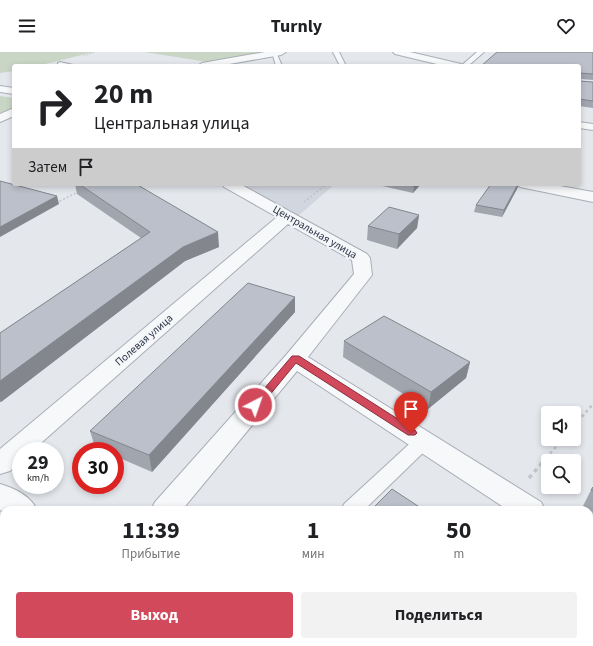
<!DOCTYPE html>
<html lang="ru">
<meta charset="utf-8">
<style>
body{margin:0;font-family:"Source Sans 3",sans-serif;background:#f2f2f2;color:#202124;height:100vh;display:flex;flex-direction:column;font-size:15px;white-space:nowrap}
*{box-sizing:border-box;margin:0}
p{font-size:13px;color:#757577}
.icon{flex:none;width:22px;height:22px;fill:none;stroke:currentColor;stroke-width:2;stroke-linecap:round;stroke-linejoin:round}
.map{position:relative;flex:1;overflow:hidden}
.panel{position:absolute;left:0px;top:454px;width:593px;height:140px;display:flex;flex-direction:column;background:#fff;border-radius:12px 12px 0 0;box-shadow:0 2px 6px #0003}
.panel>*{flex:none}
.banner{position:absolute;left:12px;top:12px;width:569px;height:122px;border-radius:4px;box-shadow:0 2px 6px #0003;background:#fff;color:#202124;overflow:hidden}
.controls{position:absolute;left:541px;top:354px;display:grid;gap:8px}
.controls a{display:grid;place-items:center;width:40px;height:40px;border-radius:4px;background:#fff;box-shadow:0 2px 6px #0003;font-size:20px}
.speed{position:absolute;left:12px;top:390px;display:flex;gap:8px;font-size:20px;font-weight:700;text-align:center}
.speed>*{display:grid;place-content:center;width:52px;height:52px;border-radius:50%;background:#fff;box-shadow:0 2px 6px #0003;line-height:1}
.speed small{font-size:10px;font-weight:400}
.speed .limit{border:6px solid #d22;background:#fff;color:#111}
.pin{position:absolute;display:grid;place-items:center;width:34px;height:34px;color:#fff;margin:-41px -17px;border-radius:50% 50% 50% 0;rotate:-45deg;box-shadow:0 0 4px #0007}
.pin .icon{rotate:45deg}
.me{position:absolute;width:44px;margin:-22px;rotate:41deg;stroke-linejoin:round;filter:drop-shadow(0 0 3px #0008)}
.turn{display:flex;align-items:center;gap:14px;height:84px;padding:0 16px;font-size:18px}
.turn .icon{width:52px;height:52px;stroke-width:2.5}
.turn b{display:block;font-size:28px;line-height:34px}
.then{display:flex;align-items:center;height:38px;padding:0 16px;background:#0003;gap:8px;font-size:15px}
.eta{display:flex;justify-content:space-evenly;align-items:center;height:68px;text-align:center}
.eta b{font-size:24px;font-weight:700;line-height:28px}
.primary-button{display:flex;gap:8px;margin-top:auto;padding:8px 16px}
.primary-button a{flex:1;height:46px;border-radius:4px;background:#d1495b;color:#fff;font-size:16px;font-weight:700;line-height:46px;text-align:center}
.primary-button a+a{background:#f2f2f2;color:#202124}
header{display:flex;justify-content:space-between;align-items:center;height:52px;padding:0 16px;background:#fff;font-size:18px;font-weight:700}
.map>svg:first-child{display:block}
.built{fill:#d2d6de}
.green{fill:#c9d6c5}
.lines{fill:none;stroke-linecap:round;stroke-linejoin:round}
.service-casing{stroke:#a9aeb7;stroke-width:2}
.minor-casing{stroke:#a9aeb7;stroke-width:2}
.tertiary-casing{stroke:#a9aeb7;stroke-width:2}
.path-far4{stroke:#c2c5cb;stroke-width:1;stroke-dasharray:1.5 1.5;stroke-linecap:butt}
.path-far3{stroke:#c2c5cb;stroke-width:1.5;stroke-dasharray:2 2;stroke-linecap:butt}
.path-far2{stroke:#c2c5cb;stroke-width:2;stroke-dasharray:2.5 2.5;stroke-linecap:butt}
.path-far1{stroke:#c2c5cb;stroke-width:2.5;stroke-dasharray:3 3;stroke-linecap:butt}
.path{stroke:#c2c5cb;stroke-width:3.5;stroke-dasharray:4 4;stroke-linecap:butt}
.service{fill:#f7f8fa;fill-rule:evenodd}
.minor{fill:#f7f8fa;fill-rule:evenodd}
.tertiary{fill:#f7f8fa;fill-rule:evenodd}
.wall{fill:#a1a5ae}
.shaded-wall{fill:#83868d}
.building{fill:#bbc0ca;stroke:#83868d}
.route{fill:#d1495b;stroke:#882f3b}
.labels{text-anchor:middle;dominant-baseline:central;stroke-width:4;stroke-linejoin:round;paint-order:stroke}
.street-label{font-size:11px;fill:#2b3445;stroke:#f4f6f9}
</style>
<header><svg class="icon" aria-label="menu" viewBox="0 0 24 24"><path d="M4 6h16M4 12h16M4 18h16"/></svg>Turnly<svg class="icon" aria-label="heart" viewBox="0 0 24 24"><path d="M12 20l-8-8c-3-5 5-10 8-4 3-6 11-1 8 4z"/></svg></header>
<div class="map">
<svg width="593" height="594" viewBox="0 0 593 594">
<rect width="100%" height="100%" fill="#e4e7ec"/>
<path class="built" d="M 239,132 L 335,132 L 297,165 Z"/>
<g class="green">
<path d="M 0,0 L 94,0 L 37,14 L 14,14 L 14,19 L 0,21 Z"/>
<path d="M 144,0 L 279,0 L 214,11 Z"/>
<path d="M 0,44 L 14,46 L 14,59 L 0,62 Z"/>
<path d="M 0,512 L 4,514 L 4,590 L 114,590 L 120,594 L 0,594 Z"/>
</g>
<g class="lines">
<defs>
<g id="service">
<path d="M 272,0 L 276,0 L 282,14 L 276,14 Z"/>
<path d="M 333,0 L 339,0 L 346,14 L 340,14 Z"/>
<path d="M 477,0 L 484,0 L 468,14 L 461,14 Z"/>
<path d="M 60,10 L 73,13 L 74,14 L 58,13 L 58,11 Z"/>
<path d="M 579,70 L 593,72 L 593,78 L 579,76 Z"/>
<path d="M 424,383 L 430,384 L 433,389 L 430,394 L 364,458 L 341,458 L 344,452 L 418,384 Z"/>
</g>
<g id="minor">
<path d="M 265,0 L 286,0 L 281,3 L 218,14 L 197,14 L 202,11 Z"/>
<path d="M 393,0 L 410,0 L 461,12 L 463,14 L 445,14 L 395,2 Z"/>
<path d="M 14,56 L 14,64 L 0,70 L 0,62 Z"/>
<path d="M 222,132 L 240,132 L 367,202 L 370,206 L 372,223 L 308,305 L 541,450 L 545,458 L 508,458 L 297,319 L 182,458 L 151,458 L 155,450 L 287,302 L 354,222 L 352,208 L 288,172 L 32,399 L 21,399 L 21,409 L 10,419 L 0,422 L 0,397 L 277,165 L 224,135 Z"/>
<path d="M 518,132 L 549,132 L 593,140 L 593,150 L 525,136 L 520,135 Z"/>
<path d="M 0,432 C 14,436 31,444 37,458 L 4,458 L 4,460 L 0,458 Z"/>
<path d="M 589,482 L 593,483 L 593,511 L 589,510 Z"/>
<path d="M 202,590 L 240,590 L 241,594 L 203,594 Z"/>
</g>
<path id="tertiary" d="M 0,34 L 14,36 L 14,42 L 0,40 Z"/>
</defs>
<use href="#service" class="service-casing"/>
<use href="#minor" class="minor-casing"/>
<use href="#tertiary" class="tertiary-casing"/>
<path class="path-far4" d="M 84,4 L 95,0"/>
<g class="path-far3">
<path d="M 304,150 L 327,132"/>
<path d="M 56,151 L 78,140"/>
</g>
<path class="path-far2" d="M 56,151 L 58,150"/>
<g class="path-far1">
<path d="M 574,374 L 593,352"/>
<path d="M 546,406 L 563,387"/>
</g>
<path class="path" d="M 529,426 L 547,405"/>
<use href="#service" class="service"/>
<use href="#minor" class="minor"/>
<use href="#tertiary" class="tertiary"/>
</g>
<g class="wall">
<path d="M 593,0 L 593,28 L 580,27 L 580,29 L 593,30 L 593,56 L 579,54 L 579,14 Z"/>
<path d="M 75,132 L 136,132 L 219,195 L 185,209 L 1,350 L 0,350 L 0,281 L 141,186 L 77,142 Z"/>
<path d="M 378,132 L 421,132 L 413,141 L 378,133 Z"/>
<path d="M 518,135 L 502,165 L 474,160 L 476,153 Z"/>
<path d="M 419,163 L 417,176 L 397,197 L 367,188 L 368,174 Z"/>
<path d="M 295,245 L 295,260 L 152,420 L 115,404 L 115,399 L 103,399 L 95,395 L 90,379 Z"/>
<path d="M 344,289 L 470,310 L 466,326 L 428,357 L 343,305 Z"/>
<path d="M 593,435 L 593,461 L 583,454 L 591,438 Z"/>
</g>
<g class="shaded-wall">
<path d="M 416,132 L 421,132 L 413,141 L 414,134 Z"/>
<path d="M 518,132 L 519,132 L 518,135 L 502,165 L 504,158 Z"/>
<path d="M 57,144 L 59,152 L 0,185 L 0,175 Z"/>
<path d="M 419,163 L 417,176 L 397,197 L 399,182 Z"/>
<path d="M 218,180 L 219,195 L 185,209 L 1,350 L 0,348 L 0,329 L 183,195 Z"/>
<path d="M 295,245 L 295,260 L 152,420 L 149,403 Z"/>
<path d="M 470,310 L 466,326 L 428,357 L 431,340 Z"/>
<path d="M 526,590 L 528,590 L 525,594 L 523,594 Z"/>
</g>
<g class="building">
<path d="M 497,0 L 593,0 L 593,22 L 580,21 L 580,29 L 593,30 L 593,49 L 579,47 L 579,14 L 481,14 Z"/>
<path d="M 0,129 L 57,144 L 0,175 Z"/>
<path d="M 79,132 L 136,132 L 218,180 L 183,195 L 0,329 L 0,281 L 150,180 Z"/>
<path d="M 405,132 L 416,132 L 414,134 Z"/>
<path d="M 491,132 L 518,132 L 504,158 L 476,153 Z"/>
<path d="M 389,155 L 419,163 L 399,182 L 368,174 Z"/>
<path d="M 248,231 L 295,245 L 149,403 L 90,379 Z"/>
<path d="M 384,264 L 470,310 L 431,340 L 344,289 Z"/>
<path d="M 593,435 L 593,439 L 591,438 Z"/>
<path d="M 392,437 L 424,458 L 371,458 Z"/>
<path d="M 470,590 L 526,590 L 523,594 L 467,594 Z"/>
</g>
<path class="route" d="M 292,304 L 299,304 L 415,378 L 417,381 L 415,383 L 408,383 L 296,311 L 259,356 L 252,356 L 250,353 L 252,351 Z"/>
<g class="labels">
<g class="street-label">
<text transform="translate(315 180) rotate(30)">Центральная улица</text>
<text transform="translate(144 288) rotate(-41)">Полевая улица</text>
</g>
</g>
</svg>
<div class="controls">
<a><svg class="icon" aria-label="sound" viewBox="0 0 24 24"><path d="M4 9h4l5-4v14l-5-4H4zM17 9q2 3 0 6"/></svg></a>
<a><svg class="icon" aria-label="search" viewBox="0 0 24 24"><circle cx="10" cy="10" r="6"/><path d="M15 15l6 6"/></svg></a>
</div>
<div class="speed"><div>29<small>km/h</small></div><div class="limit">30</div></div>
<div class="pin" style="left:411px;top:381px;background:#d93025"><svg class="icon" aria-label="arrive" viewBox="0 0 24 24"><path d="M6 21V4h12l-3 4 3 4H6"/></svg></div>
<svg class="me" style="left:255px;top:353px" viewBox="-20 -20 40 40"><circle r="17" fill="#d1495b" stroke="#fff" stroke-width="3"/><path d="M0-11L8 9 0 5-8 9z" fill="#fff"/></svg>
<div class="banner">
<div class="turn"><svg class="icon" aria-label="right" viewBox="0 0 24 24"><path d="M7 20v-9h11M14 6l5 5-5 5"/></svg><div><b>20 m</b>Центральная улица</div></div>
<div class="then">Затем<svg class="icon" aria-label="arrive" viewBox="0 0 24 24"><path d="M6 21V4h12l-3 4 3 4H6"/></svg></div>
</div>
<section class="panel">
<div class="eta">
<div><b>11:39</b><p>Прибытие</p></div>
<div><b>1</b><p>мин</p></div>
<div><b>50</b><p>m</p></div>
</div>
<div class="primary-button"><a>Выход</a><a>Поделиться</a></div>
</section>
</div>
